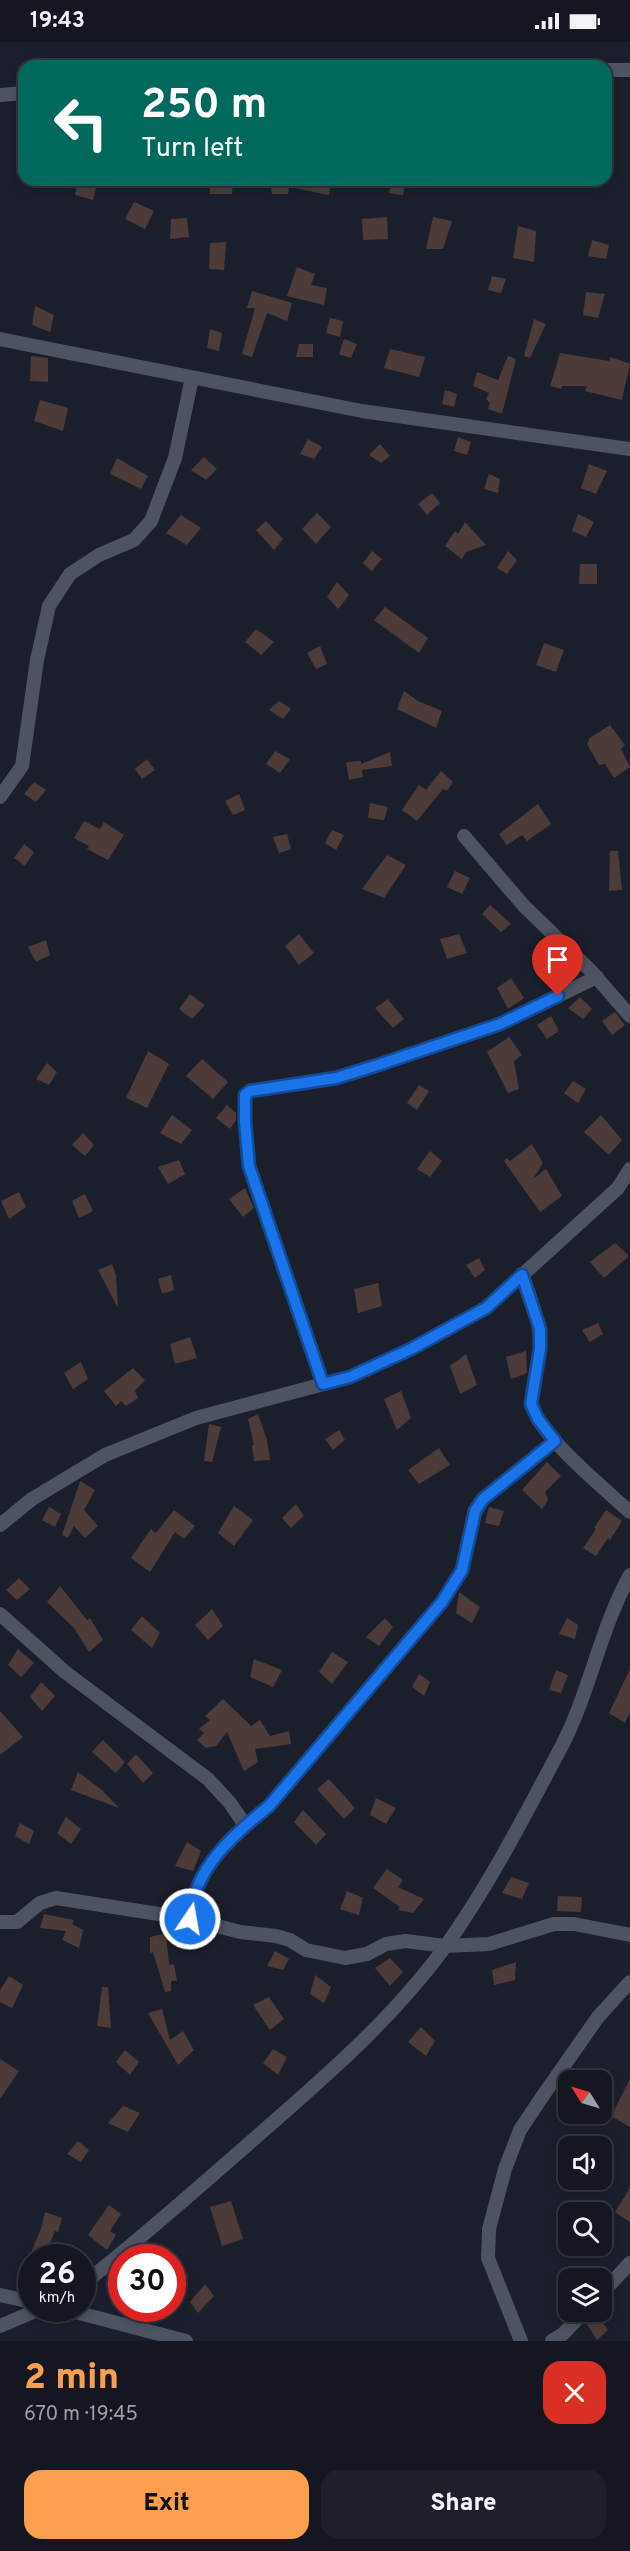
<!DOCTYPE html>
<meta charset="utf-8">
<style>
body{margin:0;font-family:Overpass,sans-serif;background:#1d202a;color:#f1f3f6;height:100vh;display:flex;flex-direction:column;font-size:22px;white-space:nowrap}
*{box-sizing:border-box;margin:0}
p{font-size:20px;color:#9d9fa5}
.icon{flex:none;width:33px;height:33px;fill:none;stroke:currentColor;stroke-width:2;stroke-linecap:round;stroke-linejoin:round}
.map{position:relative;height:2299px;overflow:hidden}
.details{display:flex;flex-direction:column;background:#141721;flex:1}
.details>*{flex:none}
.top-card{position:absolute;left:18px;top:18px;width:594px;height:126px;border-radius:18px;box-shadow:0 3px 9px #0003,0 0 0 2px #33363f;background:#00695c;color:#fff;overflow:hidden}
.needle{width:39px;rotate:307deg}
.buttons{position:absolute;left:558px;top:2028px;display:grid;gap:12px}
.buttons a{display:grid;place-items:center;width:54px;height:54px;border-radius:12px;background:#141721;box-shadow:0 3px 9px #0003,0 0 0 2px #33363f;font-size:30px}
.speed{position:absolute;left:18px;top:2202px;display:flex;gap:12px;font-size:30px;font-weight:700;text-align:center}
.speed>*{display:grid;place-content:center;width:78px;height:78px;border-radius:50%;background:#141721;box-shadow:0 3px 9px #0003,0 0 0 2px #33363f;line-height:1}
.speed small{font-size:15px;font-weight:400}
.speed .limit{border:9px solid #d22;background:#fff;color:#111}
.pin{position:absolute;display:grid;place-items:center;width:51px;height:51px;color:#fff;margin:-62px -26px;border-radius:50% 50% 50% 0;rotate:-45deg;box-shadow:0 0 6px #0007}
.pin .icon{rotate:45deg}
.me{position:absolute;width:66px;margin:-33px;rotate:12deg;stroke-linejoin:round;filter:drop-shadow(0 0 4px #0008)}
.turn{display:flex;align-items:center;gap:21px;height:126px;padding:0 24px;font-size:27px}
.turn .icon{width:78px;height:78px;stroke-width:2.5}
.turn b{display:block;font-size:42px;line-height:51px}
.round{display:grid;place-items:center;flex:none;width:63px;height:63px;border-radius:18px;background:#1d202a}
.summary{display:flex;align-items:center;justify-content:space-between;height:102px;padding:0 24px}
h1{font-size:36px;font-weight:800;line-height:45px;color:#fa9f4e}
.primary-button{display:flex;gap:12px;margin-top:auto;padding:12px 24px}
.primary-button a{flex:1;height:69px;border-radius:18px;background:#fa9f4e;color:#111;font-size:24px;font-weight:800;line-height:69px;text-align:center}
.primary-button a+a{background:#1d202a;color:#f1f3f6}
.status{display:flex;justify-content:space-between;align-items:center;height:42px;padding:0 30px;background:#141721;direction:ltr}
.status svg{height:16px;fill:currentColor}
.map>svg:first-child{display:block}
.building{fill:#4d3b3a}
.lines{fill:none;stroke-linecap:round;stroke-linejoin:round}
.street{stroke:#4d5361;stroke-width:14}
.route-casing{stroke:#114b97;stroke-width:15}
.route{stroke:#1a73e8;stroke-width:10}
</style>
<div class="status"><b>19:43</b><svg viewBox="0 0 49 12"><path d="M0 12V9h3v3zM5 12V6h3v6zM10 12V3h3v9zM15 12V0h3v12zM26 1h20v11H26zM47 4h2v5h-2z"/></svg></div>
<div class="map">
<svg width="630" height="2299" viewBox="0 0 630 2299">
<rect width="100%" height="100%" fill="#1b1f2c"/>
<g class="building">
<path d="M 78,138 L 98,138 L 93,158 L 75,153 Z"/>
<path d="M 210,138 L 233,138 L 232,152 L 210,152 Z"/>
<path d="M 270,138 L 332,138 L 329,153 L 289,145 L 288,152 L 272,152 Z"/>
<path d="M 392,139 L 406,140 L 403,153 L 389,151 Z"/>
<path d="M 134,160 L 154,169 L 145,187 L 125,177 Z"/>
<path d="M 387,175 L 388,197 L 363,198 L 362,177 Z"/>
<path d="M 433,175 L 452,179 L 443,207 L 426,207 Z"/>
<path d="M 187,176 L 189,195 L 170,197 L 171,177 Z"/>
<path d="M 518,184 L 536,189 L 534,220 L 513,216 Z"/>
<path d="M 592,198 L 609,203 L 606,217 L 588,214 Z"/>
<path d="M 226,200 L 224,228 L 209,227 L 210,201 Z"/>
<path d="M 297,225 L 315,232 L 311,243 L 327,246 L 324,263 L 287,254 Z"/>
<path d="M 492,234 L 506,237 L 501,251 L 488,248 Z"/>
<path d="M 252,249 L 292,261 L 287,279 L 267,271 L 252,315 L 242,312 L 255,266 L 247,266 Z"/>
<path d="M 586,250 L 605,252 L 598,276 L 583,273 Z"/>
<path d="M 35,264 L 54,273 L 50,290 L 32,283 Z"/>
<path d="M 330,276 L 343,279 L 340,295 L 326,291 Z"/>
<path d="M 534,277 L 546,282 L 530,316 L 524,314 Z"/>
<path d="M 210,287 L 222,291 L 219,309 L 207,306 Z"/>
<path d="M 344,297 L 357,302 L 351,316 L 339,312 Z"/>
<path d="M 299,302 L 313,302 L 313,315 L 296,315 Z"/>
<path d="M 390,307 L 425,315 L 419,335 L 384,326 Z"/>
<path d="M 560,311 L 609,319 L 610,315 L 630,322 L 622,358 L 585,349 L 587,344 L 563,344 L 561,347 L 550,344 Z"/>
<path d="M 31,314 L 48,316 L 48,340 L 30,339 Z"/>
<path d="M 508,314 L 516,317 L 502,372 L 488,367 L 490,361 L 486,357 L 489,351 L 473,344 L 477,330 L 498,338 Z"/>
<path d="M 445,348 L 457,352 L 454,365 L 442,362 Z"/>
<path d="M 40,358 L 68,366 L 63,389 L 34,379 Z"/>
<path d="M 458,395 L 471,400 L 467,413 L 454,409 Z"/>
<path d="M 308,397 L 322,405 L 314,417 L 300,412 Z"/>
<path d="M 380,402 L 390,414 L 381,421 L 369,413 Z"/>
<path d="M 204,415 L 217,427 L 206,438 L 191,428 Z"/>
<path d="M 117,416 L 148,434 L 141,447 L 110,432 Z"/>
<path d="M 589,422 L 607,429 L 596,452 L 581,446 Z"/>
<path d="M 489,432 L 500,437 L 498,451 L 484,447 Z"/>
<path d="M 432,451 L 440,461 L 427,473 L 418,462 Z"/>
<path d="M 317,471 L 331,485 L 316,502 L 302,487 Z"/>
<path d="M 578,472 L 594,480 L 586,495 L 572,489 Z"/>
<path d="M 181,473 L 201,486 L 187,503 L 166,491 Z"/>
<path d="M 266,479 L 283,497 L 274,508 L 256,488 Z"/>
<path d="M 465,480 L 486,503 L 466,510 L 462,517 L 445,504 L 455,489 L 458,492 Z"/>
<path d="M 372,509 L 382,517 L 372,529 L 363,521 Z"/>
<path d="M 508,509 L 517,518 L 507,532 L 497,526 Z"/>
<path d="M 580,522 L 597,522 L 597,542 L 579,542 Z"/>
<path d="M 337,540 L 349,553 L 338,567 L 327,555 Z"/>
<path d="M 385,565 L 428,596 L 419,611 L 374,578 Z"/>
<path d="M 256,587 L 274,600 L 261,613 L 245,600 Z"/>
<path d="M 544,601 L 564,608 L 556,630 L 536,623 Z"/>
<path d="M 320,604 L 327,622 L 316,627 L 307,611 Z"/>
<path d="M 404,649 L 418,659 L 442,669 L 436,686 L 397,667 Z"/>
<path d="M 279,659 L 291,667 L 283,677 L 269,668 Z"/>
<path d="M 610,683 L 625,703 L 621,707 L 630,725 L 614,736 L 605,722 L 599,723 L 587,702 L 590,696 Z"/>
<path d="M 275,709 L 290,717 L 280,731 L 266,722 Z"/>
<path d="M 390,710 L 392,724 L 362,728 L 363,735 L 349,738 L 346,720 L 361,719 L 361,722 Z"/>
<path d="M 147,717 L 155,728 L 142,737 L 135,727 Z"/>
<path d="M 441,729 L 453,740 L 447,749 L 443,747 L 417,779 L 402,768 L 419,743 L 426,748 Z"/>
<path d="M 34,740 L 46,748 L 36,760 L 24,752 Z"/>
<path d="M 239,752 L 245,768 L 233,773 L 225,759 Z"/>
<path d="M 370,761 L 388,765 L 384,778 L 368,776 Z"/>
<path d="M 538,762 L 551,782 L 527,799 L 522,793 L 507,803 L 499,792 Z"/>
<path d="M 84,779 L 100,787 L 104,780 L 124,793 L 108,818 L 87,807 L 89,804 L 74,796 Z"/>
<path d="M 332,788 L 344,793 L 336,808 L 325,801 Z"/>
<path d="M 287,792 L 291,807 L 279,811 L 273,795 Z"/>
<path d="M 24,802 L 34,810 L 25,824 L 14,816 Z"/>
<path d="M 610,809 L 618,809 L 622,848 L 609,849 Z"/>
<path d="M 387,813 L 406,823 L 384,856 L 362,847 Z"/>
<path d="M 455,829 L 470,836 L 462,852 L 447,845 Z"/>
<path d="M 490,863 L 511,882 L 501,890 L 482,872 Z"/>
<path d="M 299,892 L 314,911 L 299,923 L 285,904 Z"/>
<path d="M 459,892 L 467,911 L 447,917 L 440,897 Z"/>
<path d="M 46,898 L 50,913 L 36,920 L 28,905 Z"/>
<path d="M 511,936 L 524,956 L 508,967 L 497,946 Z"/>
<path d="M 190,952 L 205,963 L 192,977 L 179,967 Z"/>
<path d="M 580,955 L 592,967 L 583,977 L 568,966 Z"/>
<path d="M 388,957 L 404,977 L 393,986 L 375,966 Z"/>
<path d="M 615,970 L 625,983 L 612,993 L 602,979 Z"/>
<path d="M 551,974 L 559,989 L 547,997 L 537,983 Z"/>
<path d="M 509,995 L 522,1013 L 514,1019 L 519,1047 L 508,1051 L 487,1010 Z"/>
<path d="M 148,1009 L 169,1022 L 147,1066 L 126,1056 Z"/>
<path d="M 202,1017 L 228,1040 L 213,1057 L 186,1034 Z"/>
<path d="M 47,1021 L 57,1030 L 49,1043 L 36,1037 Z"/>
<path d="M 573,1039 L 586,1047 L 578,1061 L 564,1051 Z"/>
<path d="M 419,1043 L 429,1049 L 417,1068 L 407,1061 Z"/>
<path d="M 227,1063 L 236,1071 L 236,1078 L 230,1087 L 216,1076 Z"/>
<path d="M 172,1073 L 192,1088 L 181,1102 L 160,1091 Z"/>
<path d="M 601,1073 L 622,1098 L 609,1113 L 584,1090 Z"/>
<path d="M 83,1091 L 94,1103 L 85,1114 L 72,1103 Z"/>
<path d="M 532,1102 L 543,1121 L 533,1137 L 546,1127 L 562,1154 L 540,1170 L 504,1119 L 506,1116 L 510,1119 Z"/>
<path d="M 430,1109 L 442,1119 L 430,1135 L 417,1127 Z"/>
<path d="M 179,1118 L 185,1132 L 168,1142 L 158,1125 Z"/>
<path d="M 245,1146 L 254,1166 L 243,1175 L 229,1157 Z"/>
<path d="M 19,1150 L 26,1165 L 9,1177 L 1,1159 Z"/>
<path d="M 85,1152 L 93,1169 L 79,1176 L 72,1159 Z"/>
<path d="M 615,1201 L 629,1214 L 604,1236 L 590,1220 Z"/>
<path d="M 479,1216 L 485,1228 L 475,1236 L 466,1223 Z"/>
<path d="M 112,1222 L 116,1234 L 118,1266 L 98,1228 Z"/>
<path d="M 171,1233 L 174,1248 L 162,1252 L 158,1237 Z"/>
<path d="M 378,1241 L 382,1264 L 358,1271 L 354,1247 Z"/>
<path d="M 598,1281 L 603,1292 L 590,1300 L 582,1288 Z"/>
<path d="M 190,1295 L 197,1316 L 175,1322 L 170,1302 Z"/>
<path d="M 526,1309 L 527,1331 L 511,1337 L 506,1315 Z"/>
<path d="M 466,1312 L 477,1343 L 460,1352 L 450,1324 Z"/>
<path d="M 81,1320 L 88,1337 L 73,1347 L 64,1331 Z"/>
<path d="M 133,1326 L 145,1338 L 135,1349 L 138,1356 L 126,1364 L 121,1359 L 116,1364 L 104,1349 Z"/>
<path d="M 401,1349 L 411,1376 L 397,1388 L 384,1357 Z"/>
<path d="M 258,1372 L 267,1398 L 270,1418 L 254,1419 L 252,1403 L 254,1403 L 248,1377 Z"/>
<path d="M 209,1382 L 221,1385 L 212,1420 L 204,1419 Z"/>
<path d="M 339,1388 L 345,1398 L 333,1408 L 325,1397 Z"/>
<path d="M 439,1406 L 450,1423 L 419,1442 L 408,1428 Z"/>
<path d="M 547,1420 L 561,1434 L 545,1450 L 548,1458 L 542,1467 L 522,1448 Z"/>
<path d="M 80,1439 L 95,1448 L 84,1468 L 98,1484 L 85,1496 L 74,1484 L 68,1496 L 62,1493 Z"/>
<path d="M 296,1462 L 304,1474 L 291,1486 L 282,1476 Z"/>
<path d="M 234,1464 L 253,1478 L 234,1504 L 218,1491 Z"/>
<path d="M 49,1465 L 61,1472 L 55,1485 L 42,1478 Z"/>
<path d="M 489,1465 L 504,1469 L 499,1484 L 485,1481 Z"/>
<path d="M 174,1468 L 195,1484 L 184,1497 L 175,1490 L 150,1530 L 131,1516 L 151,1487 L 156,1491 Z"/>
<path d="M 606,1468 L 622,1479 L 610,1498 L 608,1496 L 596,1514 L 583,1506 L 596,1487 L 594,1486 Z"/>
<path d="M 19,1536 L 30,1547 L 17,1558 L 6,1548 Z"/>
<path d="M 60,1544 L 87,1578 L 90,1576 L 103,1598 L 89,1610 L 74,1586 L 47,1560 Z"/>
<path d="M 459,1550 L 480,1565 L 472,1581 L 456,1571 Z"/>
<path d="M 212,1567 L 223,1584 L 208,1598 L 195,1583 Z"/>
<path d="M 142,1574 L 160,1591 L 152,1606 L 131,1588 Z"/>
<path d="M 385,1576 L 393,1585 L 379,1604 L 366,1595 Z"/>
<path d="M 567,1576 L 578,1583 L 575,1597 L 559,1592 Z"/>
<path d="M 18,1607 L 34,1621 L 21,1635 L 8,1623 Z"/>
<path d="M 332,1610 L 348,1620 L 332,1642 L 319,1630 Z"/>
<path d="M 254,1617 L 282,1628 L 273,1645 L 250,1635 Z"/>
<path d="M 630,1627 L 630,1670 L 625,1681 L 609,1671 Z"/>
<path d="M 556,1628 L 568,1633 L 561,1651 L 549,1648 Z"/>
<path d="M 419,1632 L 430,1640 L 424,1654 L 412,1645 Z"/>
<path d="M 41,1640 L 55,1654 L 42,1669 L 30,1655 Z"/>
<path d="M 223,1657 L 251,1684 L 260,1678 L 270,1694 L 289,1689 L 291,1702 L 255,1707 L 258,1720 L 244,1729 L 227,1690 L 216,1704 L 206,1706 L 197,1698 L 204,1691 L 199,1687 L 210,1678 L 205,1674 Z"/>
<path d="M 0,1669 L 23,1695 L 0,1713 Z"/>
<path d="M 103,1698 L 125,1720 L 116,1731 L 92,1710 Z"/>
<path d="M 136,1712 L 153,1731 L 143,1741 L 127,1722 Z"/>
<path d="M 78,1730 L 102,1748 L 119,1766 L 71,1748 Z"/>
<path d="M 329,1737 L 355,1766 L 344,1777 L 317,1747 Z"/>
<path d="M 376,1756 L 396,1766 L 386,1782 L 370,1773 Z"/>
<path d="M 303,1768 L 326,1792 L 316,1803 L 294,1780 Z"/>
<path d="M 66,1775 L 81,1787 L 71,1802 L 57,1791 Z"/>
<path d="M 20,1781 L 34,1789 L 29,1802 L 15,1794 Z"/>
<path d="M 187,1800 L 201,1809 L 193,1829 L 175,1824 Z"/>
<path d="M 387,1827 L 403,1838 L 398,1845 L 424,1857 L 413,1871 L 398,1868 L 400,1865 L 373,1846 Z"/>
<path d="M 511,1835 L 529,1841 L 522,1857 L 502,1851 Z"/>
<path d="M 347,1849 L 363,1856 L 359,1873 L 340,1867 Z"/>
<path d="M 558,1854 L 582,1855 L 581,1870 L 557,1869 Z"/>
<path d="M 44,1872 L 74,1878 L 72,1882 L 83,1888 L 79,1906 L 62,1898 L 66,1889 L 40,1886 Z"/>
<path d="M 166,1891 L 169,1923 L 174,1922 L 177,1939 L 171,1939 L 171,1949 L 165,1950 L 153,1910 L 150,1911 L 150,1895 Z"/>
<path d="M 275,1909 L 289,1917 L 283,1928 L 267,1924 Z"/>
<path d="M 390,1916 L 403,1930 L 390,1944 L 375,1926 Z"/>
<path d="M 516,1920 L 515,1938 L 494,1943 L 492,1928 Z"/>
<path d="M 315,1933 L 331,1945 L 324,1961 L 310,1952 Z"/>
<path d="M 9,1934 L 23,1943 L 12,1966 L 0,1960 L 0,1948 Z"/>
<path d="M 102,1945 L 108,1945 L 111,1986 L 97,1984 Z"/>
<path d="M 269,1955 L 284,1977 L 270,1988 L 253,1963 Z"/>
<path d="M 162,1967 L 170,1998 L 183,1989 L 194,2008 L 178,2023 L 148,1971 Z"/>
<path d="M 421,1985 L 435,1999 L 426,2014 L 408,2000 Z"/>
<path d="M 273,2007 L 287,2015 L 278,2033 L 263,2021 Z"/>
<path d="M 125,2008 L 139,2020 L 130,2033 L 116,2020 Z"/>
<path d="M 0,2017 L 19,2029 L 0,2057 Z"/>
<path d="M 630,2037 L 630,2085 L 611,2074 Z"/>
<path d="M 123,2064 L 140,2071 L 128,2090 L 108,2081 Z"/>
<path d="M 78,2099 L 89,2108 L 81,2120 L 67,2112 Z"/>
<path d="M 630,2146 L 630,2180 L 615,2170 Z"/>
<path d="M 231,2159 L 243,2197 L 222,2204 L 210,2165 Z"/>
<path d="M 109,2163 L 121,2172 L 110,2189 L 116,2193 L 107,2208 L 88,2193 Z"/>
<path d="M 45,2170 L 62,2176 L 58,2190 L 55,2189 L 44,2216 L 29,2216 L 42,2184 Z"/>
<path d="M 205,2242 L 214,2254 L 198,2271 L 190,2260 Z"/>
<path d="M 597,2272 L 608,2288 L 597,2298 L 586,2281 Z"/>
</g>
<g class="lines">
<g class="street">
<path d="M 606,28 L 630,28"/>
<path d="M 0,53 L 24,51"/>
<path d="M 0,297 L 362,369 L 630,407"/>
<path d="M 0,755 L 22,724 L 37,618 L 49,564 L 70,532 L 99,513 L 134,498 L 151,479 L 175,416 L 192,336"/>
<path d="M 464,794 L 524,864 L 591,929 L 630,974"/>
<path d="M 522,1232 C 530,1257 542,1282 540,1308 C 539,1322 530,1351 532,1362 C 536,1391 607,1449 630,1470"/>
<path d="M 323,1342 L 249,1124 L 245,1080 L 245,1054 L 250,1049 L 336,1036 L 378,1023 L 500,982 L 597,935"/>
<path d="M 555,1399 L 483,1457 L 475,1469 L 462,1528 L 442,1560 L 269,1764 C 233,1793 193,1827 191,1877 L 240,1890 L 276,1894 L 290,1898 L 306,1908 L 345,1916 L 367,1912 L 386,1902 L 406,1899 L 445,1904 L 489,1902 L 554,1882 L 574,1882 L 630,1893"/>
<path d="M 0,1483 L 32,1457 L 105,1413 L 196,1376 L 350,1335 L 411,1307 L 486,1266 L 618,1146 L 630,1127"/>
<path d="M 0,1572 L 65,1630 L 208,1737 L 230,1761 L 245,1783"/>
<path d="M 0,1880 L 17,1880 L 40,1861 L 56,1856 L 191,1877"/>
<path d="M 82,2243 C 142,2196 197,2147 254,2097 C 321,2038 392,1978 445,1905 C 488,1845 523,1777 558,1711 C 589,1655 599,1589 630,1533"/>
<path d="M 602,2251 L 630,2221"/>
<path d="M 0,2253 L 32,2260"/>
<path d="M 60,2266 L 186,2299"/>
<path d="M 0,2284 L 42,2266"/>
<path d="M 521,2299 L 488,2216 L 489,2187 L 505,2127 L 520,2088 L 542,2055 L 598,1975 L 630,1940"/>
<path d="M 552,2299 L 563,2292 L 584,2270"/>
</g>
</g>
<g class="lines">
<defs>
<path id="route" d="M 190,1877 C 193,1827 233,1793 269,1764 L 442,1560 L 462,1528 L 475,1469 L 483,1457 L 555,1399 L 538,1377 L 531,1362 L 540,1307 L 540,1287 L 522,1233 L 486,1266 L 411,1307 L 350,1335 L 323,1342 L 249,1124 L 245,1080 L 245,1053 L 250,1049 L 336,1036 L 378,1023 L 500,982 L 558,954"/>
</defs>
<use href="#route" class="route-casing"/>
<use href="#route" class="route"/>
</g>
</svg>
<div class="buttons">
<a><svg class="needle" viewBox="-14 -14 28 28"><path d="M0-13l5 13h-10z" fill="#e53935"/><path d="M0 13l5-13h-10z" fill="#9d9fa5"/></svg></a>
<a><svg class="icon" aria-label="sound" viewBox="0 0 24 24"><path d="M4 9h4l5-4v14l-5-4H4zM17 9q2 3 0 6"/></svg></a>
<a><svg class="icon" aria-label="search" viewBox="0 0 24 24"><circle cx="10" cy="10" r="6"/><path d="M15 15l6 6"/></svg></a>
<a><svg class="icon" aria-label="layers" viewBox="0 0 24 24"><path d="M12 4l9 5-9 5-9-5zM3 14l9 5 9-5"/></svg></a>
</div>
<div class="speed"><div>26<small>km/h</small></div><div class="limit">30</div></div>
<div class="pin" style="left:558px;top:954px;background:#d93025"><svg class="icon" aria-label="arrive" viewBox="0 0 24 24"><path d="M6 21V4h12l-3 4 3 4H6"/></svg></div>
<svg class="me" style="left:190px;top:1877px" viewBox="-20 -20 40 40"><circle r="17" fill="#1a73e8" stroke="#fff" stroke-width="3"/><path d="M0-11L8 9 0 5-8 9z" fill="#fff"/></svg>
<div class="top-card">
<div class="turn"><svg class="icon" aria-label="left" viewBox="0 0 24 24"><path d="M17 20v-9H6M10 6l-5 5 5 5"/></svg><div><b>250 m</b>Turn left</div></div>
</div>
</div>
<section class="details">
<div class="summary"><div><h1>2 min</h1><p>670 m · 19:45</p></div><a class="round" style="background:#d93025;color:#fff"><svg class="icon" aria-label="close" viewBox="0 0 24 24"><path d="M6 6l12 12M18 6L6 18"/></svg></a></div>
<div class="primary-button"><a>Exit</a><a>Share</a></div>
</section>
